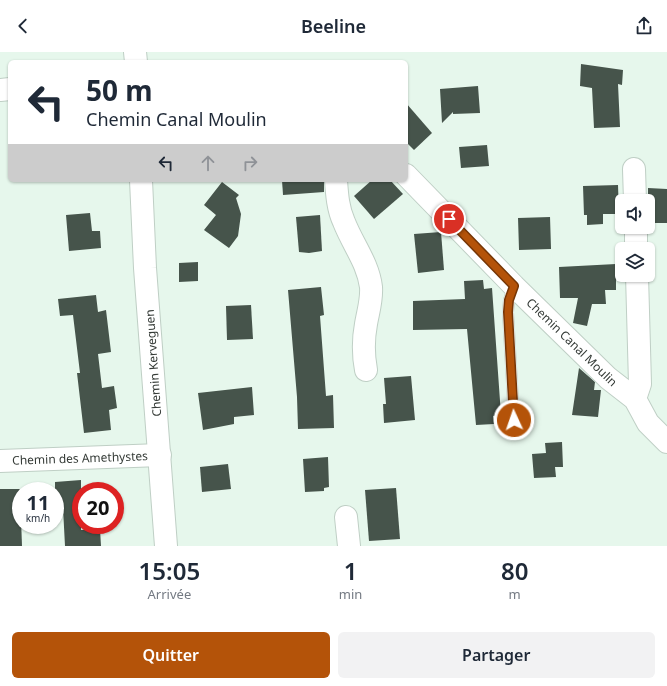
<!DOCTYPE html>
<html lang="fr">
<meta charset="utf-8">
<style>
body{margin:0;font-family:"Noto Sans",sans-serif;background:#f2f2f3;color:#1f2937;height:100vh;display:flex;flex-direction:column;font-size:15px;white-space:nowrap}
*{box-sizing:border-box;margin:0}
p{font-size:13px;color:#747a83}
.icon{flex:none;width:22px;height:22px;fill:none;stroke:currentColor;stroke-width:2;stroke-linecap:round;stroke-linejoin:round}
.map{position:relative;height:494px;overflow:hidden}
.side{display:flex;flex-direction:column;background:#fff;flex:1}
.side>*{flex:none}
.guide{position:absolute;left:8px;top:8px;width:400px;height:122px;border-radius:6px;box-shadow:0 1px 3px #0004;background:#fff;color:#1f2937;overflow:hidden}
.tools{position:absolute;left:615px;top:142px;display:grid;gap:8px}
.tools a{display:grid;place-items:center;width:40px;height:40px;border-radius:6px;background:#fff;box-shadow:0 1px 3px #0004;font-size:20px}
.speed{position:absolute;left:12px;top:430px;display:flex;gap:8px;font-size:20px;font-weight:700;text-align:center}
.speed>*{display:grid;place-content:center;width:52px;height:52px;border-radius:50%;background:#fff;box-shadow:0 1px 3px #0004;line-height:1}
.speed small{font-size:10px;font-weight:400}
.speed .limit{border:6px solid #d22;background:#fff;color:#111}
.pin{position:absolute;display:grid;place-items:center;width:34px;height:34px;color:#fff;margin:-17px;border:2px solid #fff;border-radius:50%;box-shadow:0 1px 4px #0007}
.me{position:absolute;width:44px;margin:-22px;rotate:357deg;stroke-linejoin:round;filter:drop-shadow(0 0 3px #0008)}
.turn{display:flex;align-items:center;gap:14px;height:84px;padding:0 12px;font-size:18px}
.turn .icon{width:52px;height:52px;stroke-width:2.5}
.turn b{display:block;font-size:28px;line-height:34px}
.lanes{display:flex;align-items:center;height:38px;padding:0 12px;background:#0003;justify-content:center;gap:20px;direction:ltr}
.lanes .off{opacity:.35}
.eta{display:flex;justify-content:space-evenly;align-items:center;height:68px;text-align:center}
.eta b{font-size:24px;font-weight:600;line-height:28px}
.cta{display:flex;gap:8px;margin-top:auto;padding:8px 12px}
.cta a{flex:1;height:46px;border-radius:6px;background:#b45309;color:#fff;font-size:16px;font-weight:600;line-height:46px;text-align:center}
.cta a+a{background:#f2f2f3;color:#1f2937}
header{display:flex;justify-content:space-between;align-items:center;height:52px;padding:0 12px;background:#fff;font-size:18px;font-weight:600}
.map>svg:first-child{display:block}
.building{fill:#46544b}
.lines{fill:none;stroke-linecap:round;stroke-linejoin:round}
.lane-casing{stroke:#bfcfc5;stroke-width:12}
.street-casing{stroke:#bfcfc5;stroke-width:24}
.lane{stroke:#fff;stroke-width:11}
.street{stroke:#fff;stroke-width:22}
.route-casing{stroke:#753606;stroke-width:10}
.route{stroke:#b45309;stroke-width:7}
.labels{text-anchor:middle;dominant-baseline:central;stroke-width:4;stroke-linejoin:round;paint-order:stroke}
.street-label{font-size:12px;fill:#343a36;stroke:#fff}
</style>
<header><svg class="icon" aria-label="back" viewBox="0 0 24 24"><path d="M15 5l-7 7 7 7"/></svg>Beeline<svg class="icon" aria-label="share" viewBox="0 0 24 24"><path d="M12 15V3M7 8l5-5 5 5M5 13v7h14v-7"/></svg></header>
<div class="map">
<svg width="667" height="494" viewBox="0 0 667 494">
<rect width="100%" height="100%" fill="#e6f7ec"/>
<g class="building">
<path d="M 581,12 L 623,18 L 622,33 L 618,32 L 620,75 L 594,76 L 592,36 L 580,34 Z"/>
<path d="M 478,34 L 480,61 L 453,62 L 453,60 L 442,71 L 440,37 Z"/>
<path d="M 406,51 L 432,81 L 414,98 L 406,90 Z"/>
<path d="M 487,93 L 489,114 L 461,116 L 459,95 Z"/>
<path d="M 282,128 L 324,128 L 324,140 L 283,143 Z"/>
<path d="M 372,128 L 390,128 L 403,142 L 374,167 L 354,144 Z"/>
<path d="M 222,130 L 239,143 L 236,146 L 241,162 L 238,184 L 229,196 L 204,178 L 216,163 L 204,153 Z"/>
<path d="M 618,133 L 619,162 L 603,162 L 603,172 L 587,173 L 587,163 L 584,163 L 583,134 Z"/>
<path d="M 648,136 L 667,137 L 667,171 L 648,171 Z"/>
<path d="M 90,161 L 92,179 L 100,179 L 101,196 L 69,199 L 66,163 Z"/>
<path d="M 320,163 L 322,199 L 309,201 L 299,200 L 296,165 Z"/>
<path d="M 550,165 L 551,197 L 519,198 L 518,166 Z"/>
<path d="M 441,180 L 444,218 L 418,221 L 414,182 Z"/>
<path d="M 198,210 L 198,229 L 179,230 L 179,211 Z"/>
<path d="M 616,212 L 616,238 L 605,238 L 606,252 L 592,252 L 587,274 L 573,271 L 578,246 L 560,246 L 559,215 Z"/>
<path d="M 483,228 L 484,237 L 492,236 L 501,363 L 493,364 L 494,372 L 476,373 L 467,277 L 413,278 L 413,249 L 465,247 L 464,229 Z"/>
<path d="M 321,235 L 324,263 L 320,264 L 326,344 L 333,343 L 334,376 L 298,377 L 297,345 L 288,238 Z"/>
<path d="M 96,243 L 98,260 L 106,258 L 111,300 L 98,302 L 102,336 L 114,334 L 117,356 L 109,358 L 111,378 L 84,381 L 77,321 L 80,321 L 73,263 L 60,264 L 58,247 Z"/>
<path d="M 251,253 L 253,287 L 227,288 L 226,254 Z"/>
<path d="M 579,316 L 595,330 L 594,338 L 601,338 L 598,365 L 572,363 Z"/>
<path d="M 411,324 L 415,368 L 384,371 L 383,352 L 386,352 L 384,326 Z"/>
<path d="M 252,335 L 254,363 L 234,365 L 234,372 L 203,378 L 198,341 Z"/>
<path d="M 562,390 L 563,415 L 555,415 L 556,425 L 534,426 L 532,402 L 546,401 L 545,391 Z"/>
<path d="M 328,405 L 329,435 L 324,436 L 324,439 L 305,440 L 303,407 Z"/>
<path d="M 228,412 L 231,437 L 202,440 L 200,415 Z"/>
<path d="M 81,428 L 81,478 L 100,477 L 101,494 L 65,494 L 63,456 L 55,457 L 55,430 Z"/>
<path d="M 396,436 L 400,487 L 369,489 L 365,438 Z"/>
<path d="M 0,437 L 20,437 L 22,494 L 0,494 Z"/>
</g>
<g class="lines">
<defs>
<path id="lane" d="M 514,234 L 509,248 L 508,260 L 514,368"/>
<g id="street">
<path d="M 135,0 L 136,10"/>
<path d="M 0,38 L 10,37"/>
<path d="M 634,117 L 635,149"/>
<path d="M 406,123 L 514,234 L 608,326 L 635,347 L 648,371 L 667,390"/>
<path d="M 141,128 L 145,216 L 166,494"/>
<path d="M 336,128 C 337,143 338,157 344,170 C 353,193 368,211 371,235 C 372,248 368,260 366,272 C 363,288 363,302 366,318"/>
<path d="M 636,175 L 636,197"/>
<path d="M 635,347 L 640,332 L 637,223"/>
<path d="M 0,409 L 160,403"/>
<path d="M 346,465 L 349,494"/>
</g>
</defs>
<use href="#lane" class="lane-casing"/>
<use href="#street" class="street-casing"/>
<use href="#lane" class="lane"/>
<use href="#street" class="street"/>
</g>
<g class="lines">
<defs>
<path id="route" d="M 449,167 L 514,234 L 509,248 L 508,260 L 514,368"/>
</defs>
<use href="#route" class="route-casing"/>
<use href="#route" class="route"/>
</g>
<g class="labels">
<g class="street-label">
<text transform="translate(572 290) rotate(44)">Chemin Canal Moulin</text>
<text transform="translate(153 311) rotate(-94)">Chemin Kerveguen</text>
<text transform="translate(80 406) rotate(-2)">Chemin des Amethystes</text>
</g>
</g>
</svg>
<div class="tools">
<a><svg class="icon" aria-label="sound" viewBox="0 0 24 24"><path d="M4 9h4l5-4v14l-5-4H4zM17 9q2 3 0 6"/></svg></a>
<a><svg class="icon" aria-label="layers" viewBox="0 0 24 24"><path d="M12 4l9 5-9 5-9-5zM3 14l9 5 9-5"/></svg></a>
</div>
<div class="speed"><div>11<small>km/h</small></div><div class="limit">20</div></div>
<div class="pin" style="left:449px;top:167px;background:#d93025"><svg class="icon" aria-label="arrive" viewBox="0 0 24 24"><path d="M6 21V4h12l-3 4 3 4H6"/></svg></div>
<svg class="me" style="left:514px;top:368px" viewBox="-20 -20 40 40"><circle r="17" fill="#b45309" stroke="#fff" stroke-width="3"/><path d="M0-11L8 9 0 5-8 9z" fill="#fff"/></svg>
<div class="guide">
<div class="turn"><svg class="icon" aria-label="left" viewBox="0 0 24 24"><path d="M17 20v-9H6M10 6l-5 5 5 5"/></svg><div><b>50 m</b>Chemin Canal Moulin</div></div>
<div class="lanes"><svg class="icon" aria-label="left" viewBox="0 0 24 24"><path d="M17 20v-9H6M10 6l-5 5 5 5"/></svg><svg class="icon off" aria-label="ahead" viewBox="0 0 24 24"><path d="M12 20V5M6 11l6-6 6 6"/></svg><svg class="icon off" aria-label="right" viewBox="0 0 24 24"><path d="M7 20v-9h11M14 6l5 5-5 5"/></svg></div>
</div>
</div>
<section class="side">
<div class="eta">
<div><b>15:05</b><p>Arrivée</p></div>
<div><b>1</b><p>min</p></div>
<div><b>80</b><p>m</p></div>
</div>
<div class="cta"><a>Quitter</a><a>Partager</a></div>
</section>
